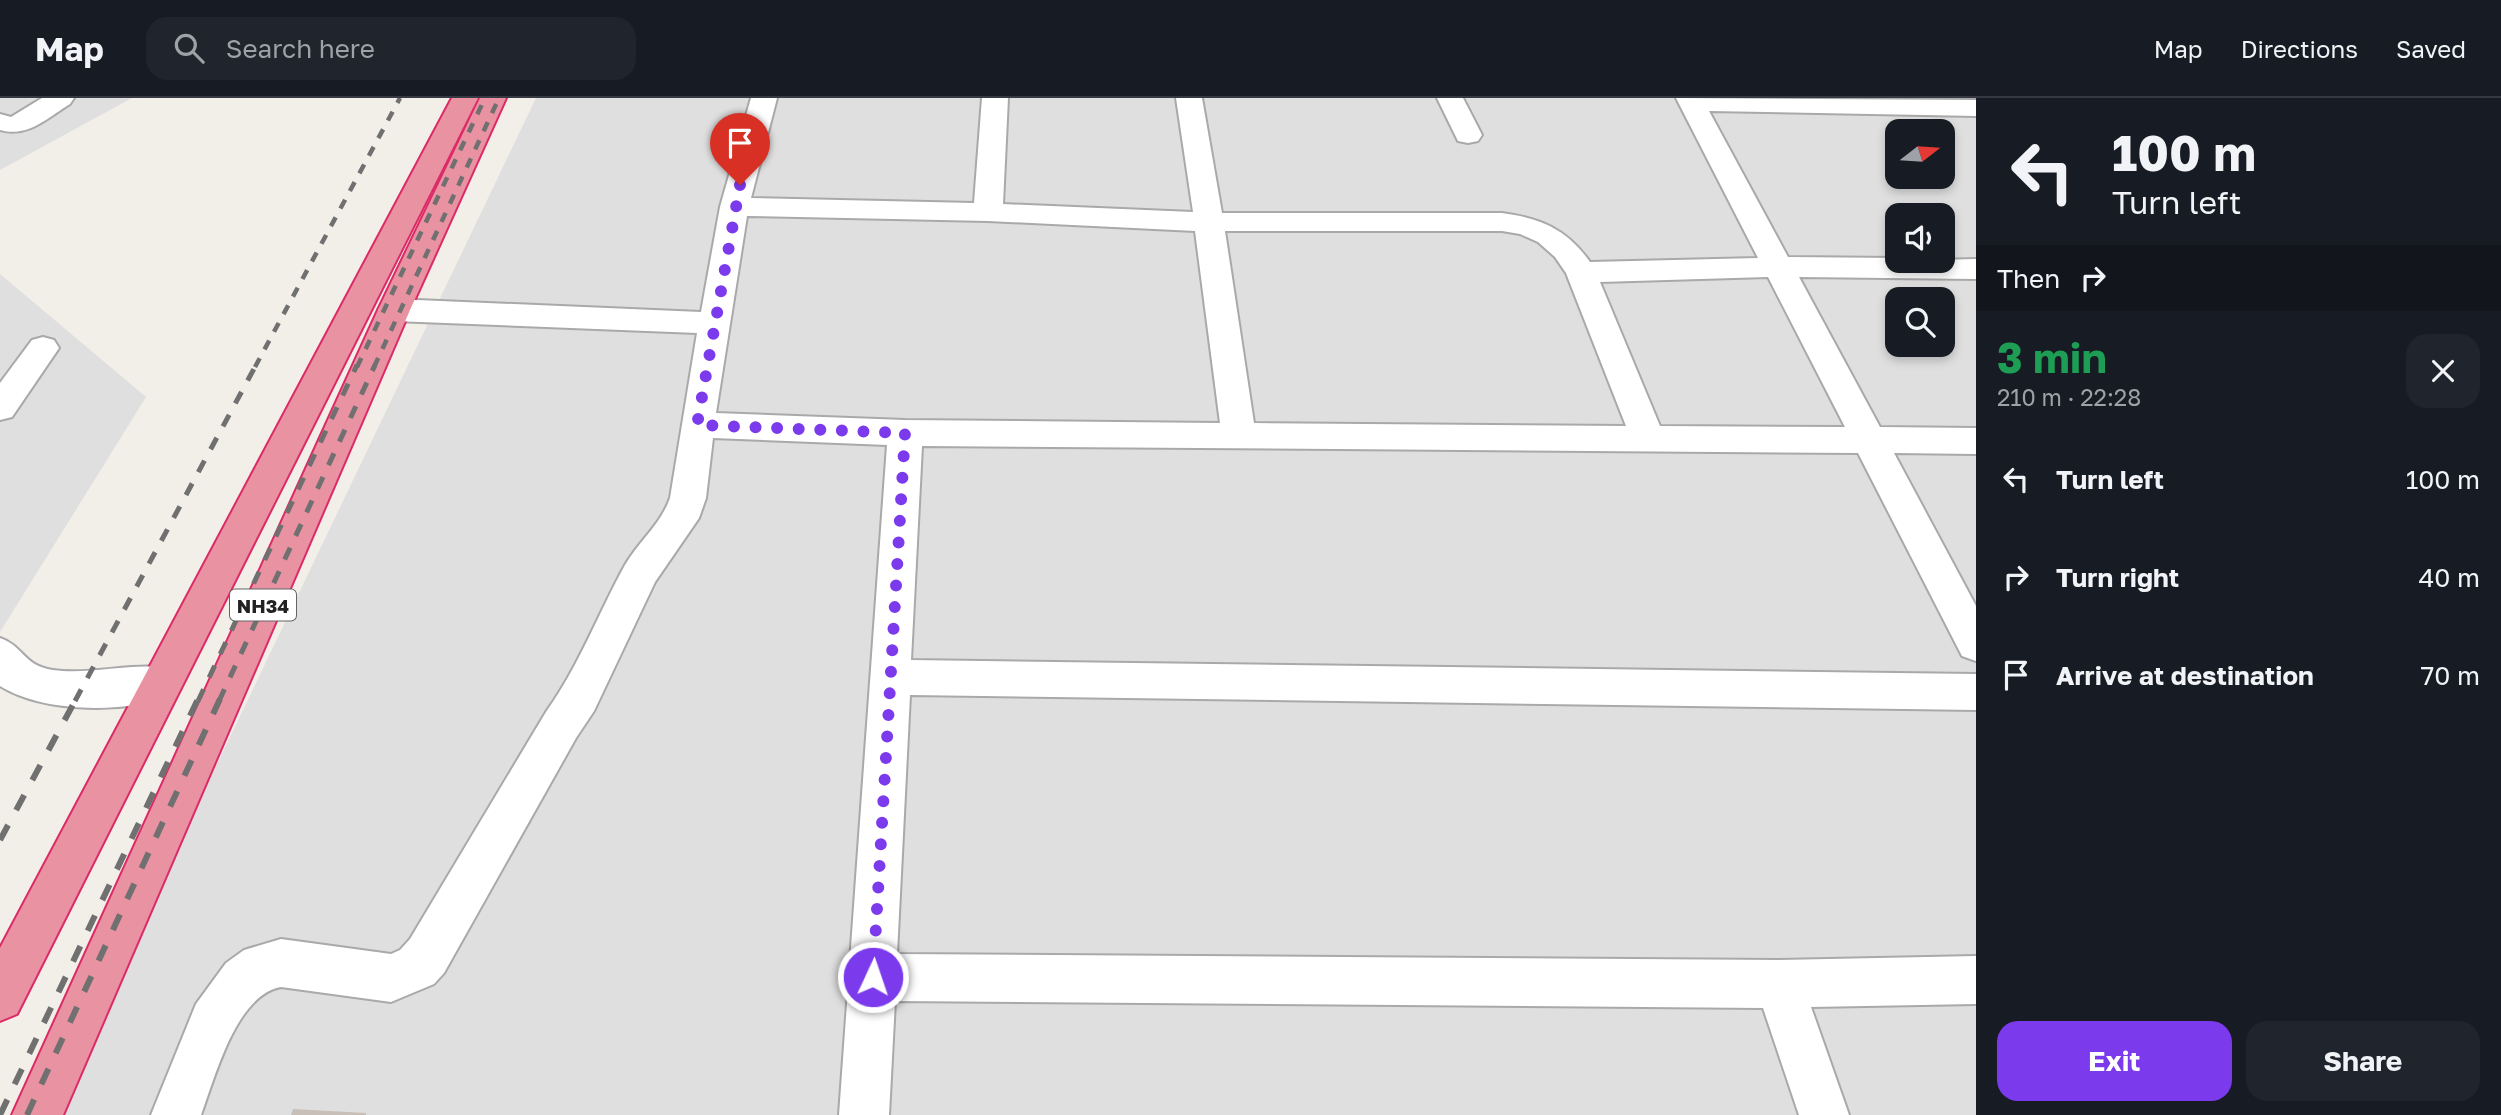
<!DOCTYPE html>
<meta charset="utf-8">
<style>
body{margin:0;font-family:"Golos Text",sans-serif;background:#20242c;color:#f1f3f6;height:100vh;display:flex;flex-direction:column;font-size:26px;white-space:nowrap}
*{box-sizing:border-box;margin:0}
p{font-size:23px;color:#9ea1a6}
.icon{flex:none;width:38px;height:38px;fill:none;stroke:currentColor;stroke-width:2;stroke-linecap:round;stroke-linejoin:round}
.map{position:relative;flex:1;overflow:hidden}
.side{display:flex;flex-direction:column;background:#171b24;width:525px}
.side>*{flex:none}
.guide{background:#171b24;color:#f1f3f6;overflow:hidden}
.needle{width:46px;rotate:73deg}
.buttons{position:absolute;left:1885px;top:21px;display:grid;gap:14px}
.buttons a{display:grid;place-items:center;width:70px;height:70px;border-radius:14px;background:#171b24;box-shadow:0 4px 10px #0003;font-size:35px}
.pin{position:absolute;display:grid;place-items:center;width:60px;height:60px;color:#fff;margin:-72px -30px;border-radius:50% 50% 50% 0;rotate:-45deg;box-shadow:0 0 7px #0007}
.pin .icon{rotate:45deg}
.me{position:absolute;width:77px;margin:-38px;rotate:3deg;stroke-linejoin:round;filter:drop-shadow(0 0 5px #0008)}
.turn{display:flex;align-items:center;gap:24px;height:147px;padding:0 21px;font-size:32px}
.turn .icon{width:91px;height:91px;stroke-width:2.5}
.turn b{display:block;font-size:49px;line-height:60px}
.then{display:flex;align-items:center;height:66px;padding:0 21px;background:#0003;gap:14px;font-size:26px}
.round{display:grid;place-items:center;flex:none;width:74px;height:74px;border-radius:21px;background:#20242c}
.summary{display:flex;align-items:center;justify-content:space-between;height:119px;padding:0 21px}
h1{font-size:42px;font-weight:700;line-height:52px;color:#1e9e55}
.primary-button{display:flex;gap:14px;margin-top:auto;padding:14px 21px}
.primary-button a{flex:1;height:80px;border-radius:21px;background:#7c3aed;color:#fff;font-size:28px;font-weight:700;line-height:80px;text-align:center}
.primary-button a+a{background:#20242c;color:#f1f3f6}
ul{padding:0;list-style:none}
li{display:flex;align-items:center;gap:21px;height:98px;padding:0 21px}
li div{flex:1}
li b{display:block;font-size:26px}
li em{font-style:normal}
header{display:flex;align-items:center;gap:42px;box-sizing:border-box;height:98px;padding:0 35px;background:#171b24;border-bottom:2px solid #363941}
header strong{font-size:33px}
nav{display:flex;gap:38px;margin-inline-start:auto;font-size:24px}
.search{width:490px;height:63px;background:#20242c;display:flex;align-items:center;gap:18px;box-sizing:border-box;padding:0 24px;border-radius:21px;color:#9ea1a6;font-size:26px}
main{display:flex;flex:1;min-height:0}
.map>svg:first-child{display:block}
.residential{fill:#e0dfdf;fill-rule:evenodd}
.building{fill:#c7bfb8}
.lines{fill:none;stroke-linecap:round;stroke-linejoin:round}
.street-casing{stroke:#a9a9a9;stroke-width:4}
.highway-casing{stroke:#dc2a67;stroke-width:4}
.street{fill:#fff;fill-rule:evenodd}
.highway{fill:#e892a2;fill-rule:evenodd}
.rail-far2{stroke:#707070;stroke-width:4.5;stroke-dasharray:10 10;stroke-linecap:butt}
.rail-far1{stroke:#707070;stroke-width:5;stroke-dasharray:13 13;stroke-linecap:butt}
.rail{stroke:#707070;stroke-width:6;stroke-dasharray:17 17;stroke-linecap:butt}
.route{stroke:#7c3aed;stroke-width:12;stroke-dasharray:0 21.6}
.labels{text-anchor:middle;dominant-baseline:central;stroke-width:5;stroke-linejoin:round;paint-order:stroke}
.shield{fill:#fff;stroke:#646464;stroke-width:2}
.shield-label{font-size:19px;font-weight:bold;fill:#222}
</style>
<header>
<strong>Map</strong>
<div class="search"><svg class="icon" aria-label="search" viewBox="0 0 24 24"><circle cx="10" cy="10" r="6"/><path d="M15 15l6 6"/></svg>Search here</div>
<nav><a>Map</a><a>Directions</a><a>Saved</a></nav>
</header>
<main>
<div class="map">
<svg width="1976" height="1017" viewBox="0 0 1976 1017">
<rect width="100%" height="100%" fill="#f2efe9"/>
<g class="residential">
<path d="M 0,0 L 132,0 L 0,72 Z"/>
<path d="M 536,0 L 1976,0 L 1976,1017 L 49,1017 ZM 1897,33 L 1942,33 L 1942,79 L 1897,79 ZM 1897,117 L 1942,117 L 1942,163 L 1897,163 ZM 1897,201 L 1942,201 L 1942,247 L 1897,247 Z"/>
<path d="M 0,176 L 146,299 L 0,534 Z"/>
</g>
<path class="building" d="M 293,1011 L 366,1015 L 366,1017 L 291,1017 Z"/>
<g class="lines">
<defs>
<g id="street">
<path d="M 42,0 L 74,0 L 70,6 C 47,20 28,40 0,32 L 0,16 L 11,19 Z"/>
<path d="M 751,0 L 777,0 L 751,100 L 974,105 L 982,0 L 1008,0 L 1003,106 L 1193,114 L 1176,0 L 1202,0 L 1222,115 L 1502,115 C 1540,120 1567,131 1590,164 L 1758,160 L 1676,0 L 1976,2 L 1976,18 L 1709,13 L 1788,159 L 1897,160 L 1897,163 L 1976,161 L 1976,181 L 1799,179 L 1880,329 L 1976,330 L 1976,356 L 1894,355 L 1976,508 L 1976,563 L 1962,558 L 1858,355 L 922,348 L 911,562 L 1976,576 L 1976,612 L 910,597 L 897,856 L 1779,862 L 1976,858 L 1976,906 L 1811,909 L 1849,1017 L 1799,1017 L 1763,910 L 895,903 L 889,1017 L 839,1017 L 887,347 L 713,340 L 706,400 L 699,420 L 655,484 L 594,613 L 576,640 L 444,875 L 434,886 L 391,904 L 281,889 C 236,897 215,979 201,1017 L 151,1017 L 196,906 L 226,865 L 244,852 L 281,841 L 391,856 L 400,852 L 410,841 L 546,614 C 579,568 598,516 625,467 C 639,443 661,426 670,400 L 697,235 L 394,223 L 383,220 L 378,212 L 383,204 L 394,201 L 701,214 L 720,109 ZM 747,118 L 988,123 L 1195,133 L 1220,325 L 905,322 L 716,315 ZM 1225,133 L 1502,133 L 1520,136 L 1538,144 L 1555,159 L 1566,175 L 1626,328 L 1254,325 ZM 1768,179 L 1845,329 L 1660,328 L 1600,184 Z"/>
<path d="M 1437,0 L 1463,0 L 1482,37 L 1478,43 L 1468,45 L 1458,43 Z"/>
<path d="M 43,239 L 54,242 L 59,250 L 12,319 L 0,322 L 0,285 L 32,242 Z"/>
<path d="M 0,540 C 25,549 22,567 53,572 C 92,578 145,561 176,573 L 182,585 L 176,597 C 128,615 45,616 0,588 Z"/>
</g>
<g id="highway">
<path d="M 452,0 L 478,0 L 17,916 L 0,923 L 0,850 Z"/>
<path d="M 480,0 L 506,0 L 410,212 L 63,1017 L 12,1017 L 378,212 Z"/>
</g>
</defs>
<use href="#street" class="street-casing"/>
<use href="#highway" class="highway-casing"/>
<use href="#street" class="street"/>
<use href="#highway" class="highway"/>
<g class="rail-far2">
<path d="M 255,269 L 400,0"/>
<path d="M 357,269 L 485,0"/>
<path d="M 374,269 L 499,0"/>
</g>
<g class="rail-far1">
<path d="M 75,603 L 256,267"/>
<path d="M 198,603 L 357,267"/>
<path d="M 219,603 L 375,267"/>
</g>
<g class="rail">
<path d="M 0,742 L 76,601"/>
<path d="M 0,1017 L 198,601"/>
<path d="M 27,1017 L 220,601"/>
</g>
</g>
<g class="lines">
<path class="route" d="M 740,87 L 697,327 L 905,335 L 873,879"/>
</g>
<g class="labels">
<rect class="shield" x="230" y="491.5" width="66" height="31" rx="5"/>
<g class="shield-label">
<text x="263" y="507">NH34</text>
</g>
</g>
</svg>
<div class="buttons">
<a><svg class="needle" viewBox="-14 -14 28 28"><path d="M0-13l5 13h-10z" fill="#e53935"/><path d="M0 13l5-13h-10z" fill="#9ea1a6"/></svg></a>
<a><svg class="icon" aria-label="sound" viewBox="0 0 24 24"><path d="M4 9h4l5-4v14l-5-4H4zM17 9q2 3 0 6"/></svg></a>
<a><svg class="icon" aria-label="search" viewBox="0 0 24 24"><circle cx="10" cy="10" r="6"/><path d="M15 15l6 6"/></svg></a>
</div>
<div class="pin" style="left:740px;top:87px;background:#d93025"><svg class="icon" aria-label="arrive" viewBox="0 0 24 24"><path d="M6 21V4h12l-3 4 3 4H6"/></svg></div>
<svg class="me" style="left:873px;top:879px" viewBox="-20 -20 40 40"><circle r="17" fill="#7c3aed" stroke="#fff" stroke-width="3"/><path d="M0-11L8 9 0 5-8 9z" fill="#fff"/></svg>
</div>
<section class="side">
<div class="guide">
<div class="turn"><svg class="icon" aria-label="left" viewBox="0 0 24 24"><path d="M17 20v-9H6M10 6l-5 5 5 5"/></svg><div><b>100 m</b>Turn left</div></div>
<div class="then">Then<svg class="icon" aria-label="right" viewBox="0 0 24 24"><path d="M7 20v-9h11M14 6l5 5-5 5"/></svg></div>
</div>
<div class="summary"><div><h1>3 min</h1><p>210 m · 22:28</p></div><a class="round"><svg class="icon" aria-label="close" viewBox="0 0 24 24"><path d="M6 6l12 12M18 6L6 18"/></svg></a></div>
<ul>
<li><svg class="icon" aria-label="left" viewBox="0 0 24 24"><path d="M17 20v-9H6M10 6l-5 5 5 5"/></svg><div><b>Turn left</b></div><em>100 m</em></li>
<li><svg class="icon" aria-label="right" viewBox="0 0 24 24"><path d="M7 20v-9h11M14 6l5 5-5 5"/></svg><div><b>Turn right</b></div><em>40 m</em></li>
<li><svg class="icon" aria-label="arrive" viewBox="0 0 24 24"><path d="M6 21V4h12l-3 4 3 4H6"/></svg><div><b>Arrive at destination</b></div><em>70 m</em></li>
</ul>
<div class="primary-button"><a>Exit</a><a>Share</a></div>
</section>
</main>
